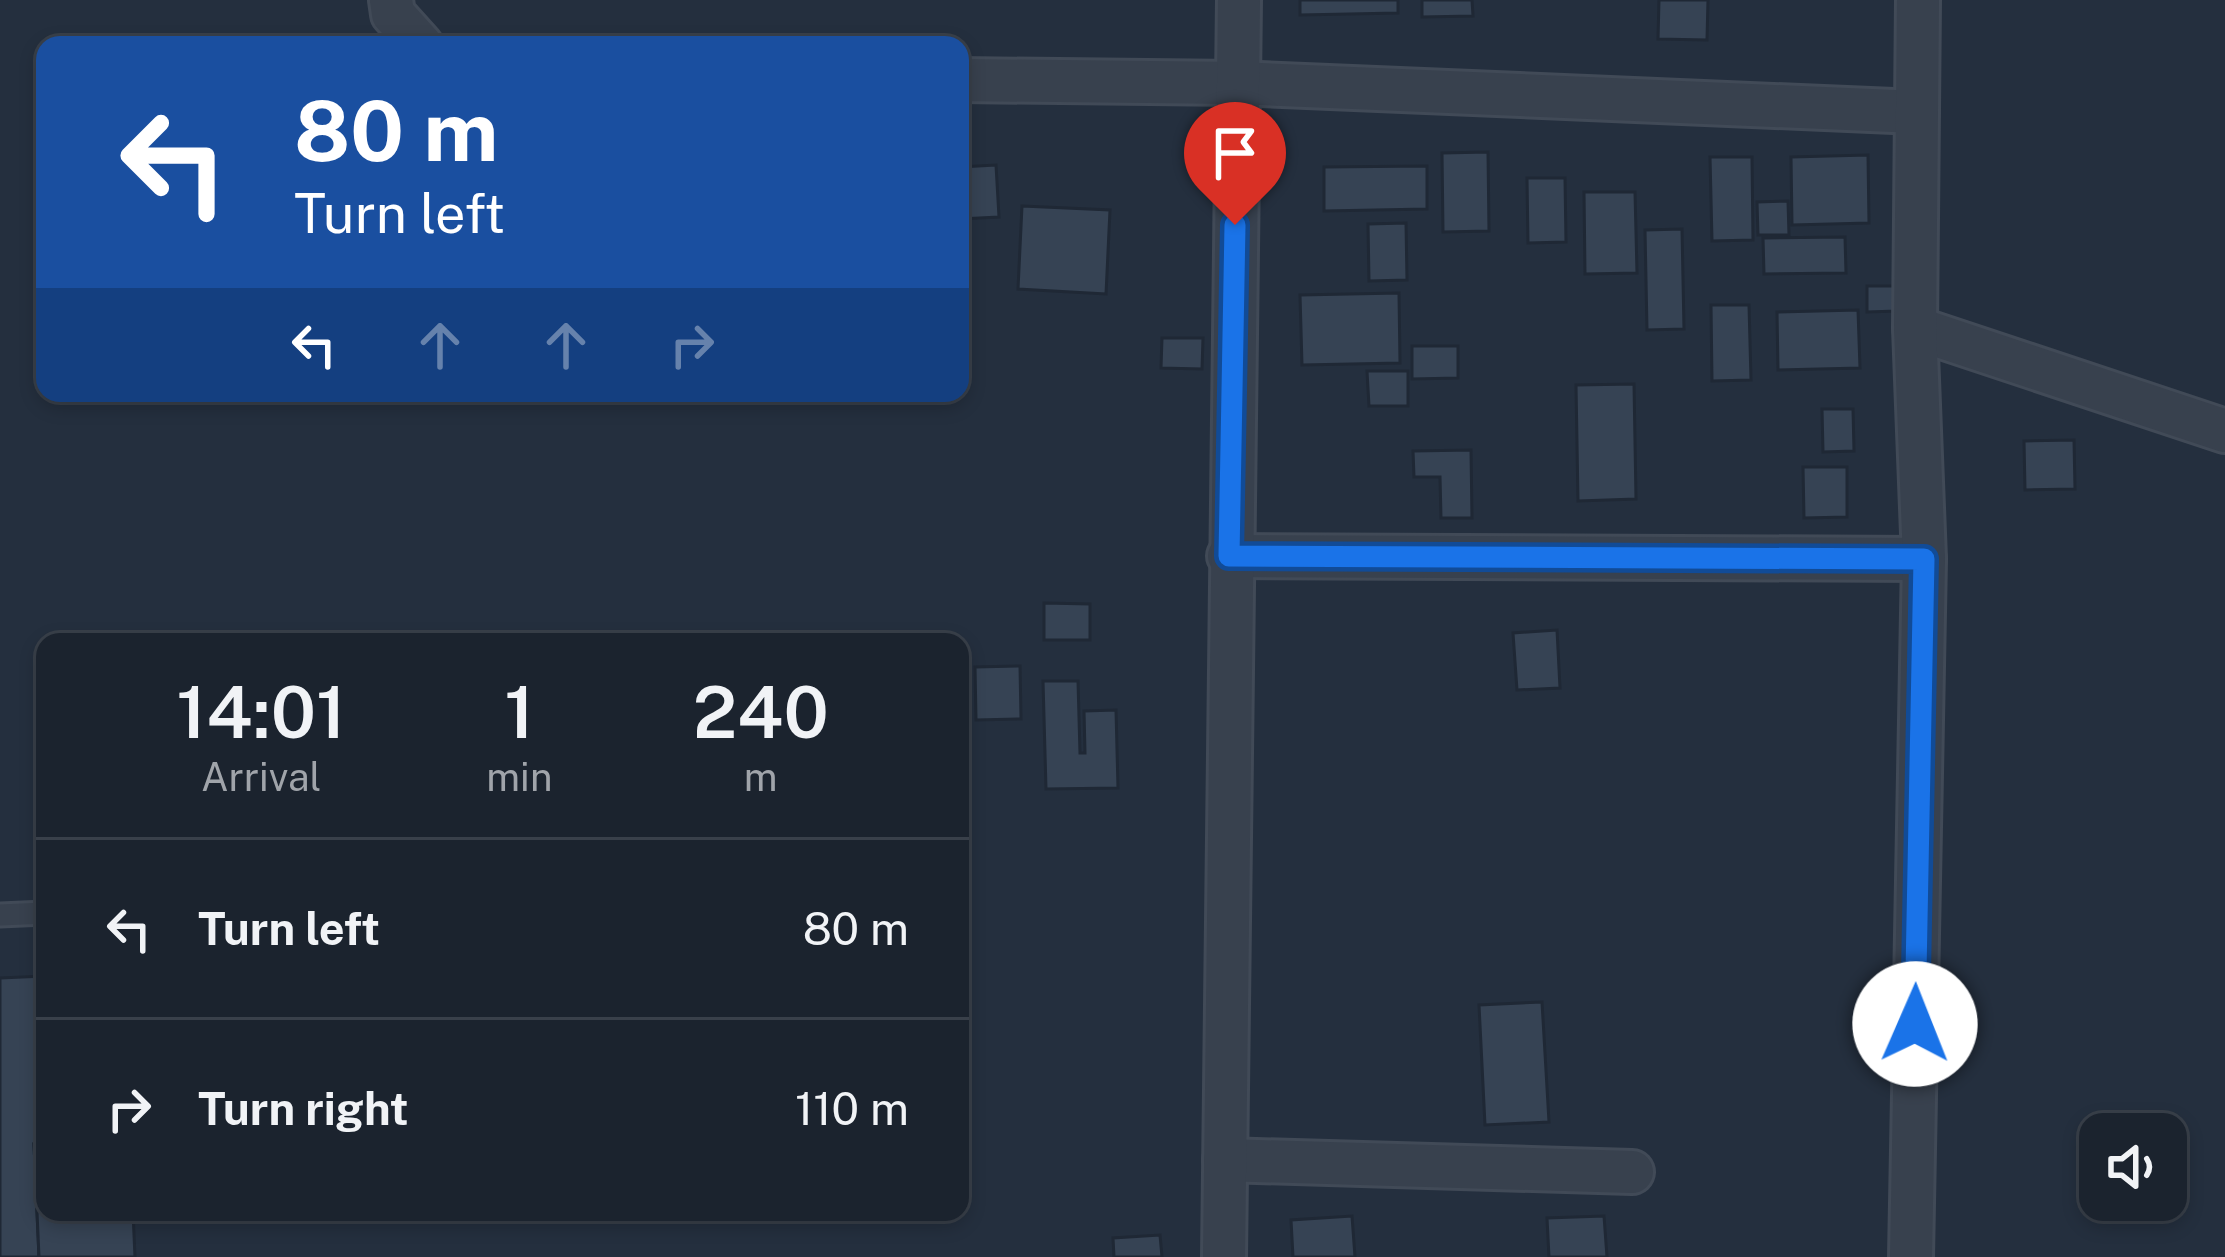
<!DOCTYPE html>
<style>
body{margin:0;font-family:"Public Sans",sans-serif;background:#242b36;color:#f1f3f6;height:100vh;display:flex;flex-direction:column;font-size:45px;white-space:nowrap}
*{box-sizing:border-box;margin:0}
p{font-size:39px;color:#a0a4aa}
.icon{flex:none;width:66px;height:66px;fill:none;stroke:currentColor;stroke-width:2;stroke-linecap:round;stroke-linejoin:round}
.map{position:relative;flex:1;overflow:hidden}
.drawer{position:absolute;left:36px;top:633px;width:933px;height:588px;display:flex;flex-direction:column;background:#1b232e;border-radius:24px;box-shadow:0 6px 18px #0003,0 0 0 3px #39404a}
.drawer>*{flex:none}
.top-card{position:absolute;left:36px;top:36px;width:933px;height:366px;border-radius:24px;box-shadow:0 6px 18px #0003,0 0 0 3px #39404a;background:#1a4fa0;color:#fff;overflow:hidden}
.fabs{position:absolute;left:2079px;top:1113px;display:grid;gap:24px}
.fabs a{display:grid;place-items:center;width:108px;height:108px;border-radius:24px;background:#1b232e;box-shadow:0 6px 18px #0003,0 0 0 3px #39404a;font-size:60px}
.pin{position:absolute;display:grid;place-items:center;width:102px;height:102px;color:#fff;margin:-123px -51px;border-radius:50% 50% 50% 0;rotate:-45deg;box-shadow:0 0 12px #0007}
.pin .icon{rotate:45deg}
.me{position:absolute;width:132px;margin:-66px;rotate:1deg;stroke-linejoin:round;filter:drop-shadow(0 0 9px #0008)}
.turn{display:flex;align-items:center;gap:42px;height:252px;padding:0 60px;font-size:54px}
.turn .icon{width:156px;height:156px;stroke-width:2.5}
.turn b{display:block;font-size:84px;line-height:102px}
.lanes{display:flex;align-items:center;height:114px;padding:0 60px;background:#0003;justify-content:center;gap:60px;direction:ltr}
.lanes .off{opacity:.35}
.eta{display:flex;justify-content:space-evenly;align-items:center;height:204px;text-align:center}
.eta b{font-size:72px;font-weight:600;line-height:84px}
ul{padding:0;list-style:none}
li{display:flex;align-items:center;gap:36px;height:180px;padding:0 60px;border-top:3px solid #39404a}
li div{flex:1}
li b{display:block;font-size:45px}
li em{font-style:normal}
.map>svg:first-child{display:block}
.building{fill:#364354;stroke:#1f2835;stroke-width:3}
.lines{fill:none;stroke-linecap:round;stroke-linejoin:round}
.lane-casing{stroke:#414a57;stroke-width:27}
.street-casing{stroke:#414a57;stroke-width:48}
.lane{stroke:#38414e;stroke-width:21}
.street{stroke:#38414e;stroke-width:42}
.route-casing{stroke:#114b97;stroke-width:30}
.route{stroke:#1a73e8;stroke-width:21}
</style>
<div class="map">
<svg width="2225" height="1257" viewBox="0 0 2225 1257">
<rect width="100%" height="100%" fill="#242f3e"/>
<g class="building">
<path d="M 1300,0 L 1398,0 L 1398,13 L 1300,15 Z"/>
<path d="M 1422,0 L 1472,0 L 1473,16 L 1422,17 Z"/>
<path d="M 1659,0 L 1708,0 L 1707,40 L 1658,39 Z"/>
<path d="M 1488,152 L 1489,231 L 1443,232 L 1442,153 Z"/>
<path d="M 1868,155 L 1869,223 L 1792,225 L 1791,157 Z"/>
<path d="M 1710,157 L 1752,157 L 1753,240 L 1712,241 Z"/>
<path d="M 996,165 L 999,217 L 960,219 L 960,167 Z"/>
<path d="M 1427,166 L 1427,209 L 1324,211 L 1324,167 Z"/>
<path d="M 1527,178 L 1565,178 L 1566,242 L 1528,243 Z"/>
<path d="M 1584,192 L 1635,192 L 1637,273 L 1585,274 Z"/>
<path d="M 1788,201 L 1789,235 L 1758,235 L 1757,202 Z"/>
<path d="M 1022,206 L 1110,210 L 1106,294 L 1018,289 Z"/>
<path d="M 1406,223 L 1407,280 L 1369,281 L 1368,224 Z"/>
<path d="M 1682,229 L 1684,329 L 1647,330 L 1645,230 Z"/>
<path d="M 1845,237 L 1846,273 L 1764,274 L 1763,238 Z"/>
<path d="M 1867,286 L 1897,286 L 1897,311 L 1867,312 Z"/>
<path d="M 1399,293 L 1400,363 L 1302,365 L 1300,295 Z"/>
<path d="M 1711,305 L 1749,305 L 1751,380 L 1712,381 Z"/>
<path d="M 1858,310 L 1860,368 L 1778,370 L 1777,312 Z"/>
<path d="M 1162,338 L 1203,338 L 1202,369 L 1161,368 Z"/>
<path d="M 1412,346 L 1458,346 L 1458,378 L 1412,379 Z"/>
<path d="M 1367,371 L 1408,371 L 1408,406 L 1369,406 Z"/>
<path d="M 1634,384 L 1636,499 L 1578,501 L 1576,385 Z"/>
<path d="M 1822,409 L 1853,409 L 1854,451 L 1823,452 Z"/>
<path d="M 2074,440 L 2075,489 L 2025,490 L 2024,441 Z"/>
<path d="M 1471,450 L 1472,518 L 1441,518 L 1440,477 L 1414,477 L 1413,451 Z"/>
<path d="M 1803,467 L 1847,467 L 1847,517 L 1804,518 Z"/>
<path d="M 1044,603 L 1090,604 L 1090,640 L 1044,640 Z"/>
<path d="M 1557,630 L 1560,688 L 1517,690 L 1513,633 Z"/>
<path d="M 1020,666 L 1021,719 L 976,720 L 975,667 Z"/>
<path d="M 1043,681 L 1078,681 L 1080,753 L 1085,753 L 1084,711 L 1116,710 L 1118,788 L 1046,789 Z"/>
<path d="M 45,976 L 45,1144 L 34,1144 L 39,1257 L 0,1257 L 0,978 Z"/>
<path d="M 1542,1002 L 1549,1122 L 1485,1125 L 1479,1005 Z"/>
<path d="M 34,1144 L 45,1144 L 45,1212 L 133,1212 L 135,1257 L 39,1257 Z"/>
<path d="M 1352,1216 L 1355,1257 L 1293,1257 L 1291,1220 Z"/>
<path d="M 1604,1216 L 1607,1257 L 1549,1257 L 1547,1218 Z"/>
<path d="M 1160,1235 L 1162,1257 L 1114,1257 L 1113,1238 Z"/>
</g>
<g class="lines">
<defs>
<path id="lane" d="M 0,915 L 45,913"/>
<g id="street">
<path d="M 391,0 L 393,14 L 421,45"/>
<path d="M 960,80 L 1237,83 L 1917,112"/>
<path d="M 1915,328 L 2225,431"/>
<path d="M 1229,556 L 1924,559"/>
<path d="M 1225,1160 L 1632,1172"/>
<path d="M 1224,1257 L 1239,0"/>
<path d="M 1911,1257 L 1924,559 L 1915,328 L 1918,0"/>
</g>
</defs>
<use href="#lane" class="lane-casing"/>
<use href="#street" class="street-casing"/>
<use href="#lane" class="lane"/>
<use href="#street" class="street"/>
</g>
<g class="lines">
<defs>
<path id="route" d="M 1235,225 L 1229,556 L 1924,559 L 1915,1024"/>
</defs>
<use href="#route" class="route-casing"/>
<use href="#route" class="route"/>
</g>
</svg>
<div class="fabs">
<a><svg class="icon" aria-label="sound" viewBox="0 0 24 24"><path d="M4 9h4l5-4v14l-5-4H4zM17 9q2 3 0 6"/></svg></a>
</div>
<div class="pin" style="left:1235px;top:225px;background:#d93025"><svg class="icon" aria-label="arrive" viewBox="0 0 24 24"><path d="M6 21V4h12l-3 4 3 4H6"/></svg></div>
<svg class="me" style="left:1915px;top:1024px" viewBox="-20 -20 40 40"><circle r="19" fill="#fff"/><path d="M0-13L10 11 0 6-10 11z" fill="#1a73e8"/></svg>
<div class="top-card">
<div class="turn"><svg class="icon" aria-label="left" viewBox="0 0 24 24"><path d="M17 20v-9H6M10 6l-5 5 5 5"/></svg><div><b>80 m</b>Turn left</div></div>
<div class="lanes"><svg class="icon" aria-label="left" viewBox="0 0 24 24"><path d="M17 20v-9H6M10 6l-5 5 5 5"/></svg><svg class="icon off" aria-label="ahead" viewBox="0 0 24 24"><path d="M12 20V5M6 11l6-6 6 6"/></svg><svg class="icon off" aria-label="ahead" viewBox="0 0 24 24"><path d="M12 20V5M6 11l6-6 6 6"/></svg><svg class="icon off" aria-label="right" viewBox="0 0 24 24"><path d="M7 20v-9h11M14 6l5 5-5 5"/></svg></div>
</div>
<section class="drawer">
<div class="eta">
<div><b>14:01</b><p>Arrival</p></div>
<div><b>1</b><p>min</p></div>
<div><b>240</b><p>m</p></div>
</div>
<ul>
<li><svg class="icon" aria-label="left" viewBox="0 0 24 24"><path d="M17 20v-9H6M10 6l-5 5 5 5"/></svg><div><b>Turn left</b></div><em>80 m</em></li>
<li><svg class="icon" aria-label="right" viewBox="0 0 24 24"><path d="M7 20v-9h11M14 6l5 5-5 5"/></svg><div><b>Turn right</b></div><em>110 m</em></li>
</ul>
</section>
</div>
